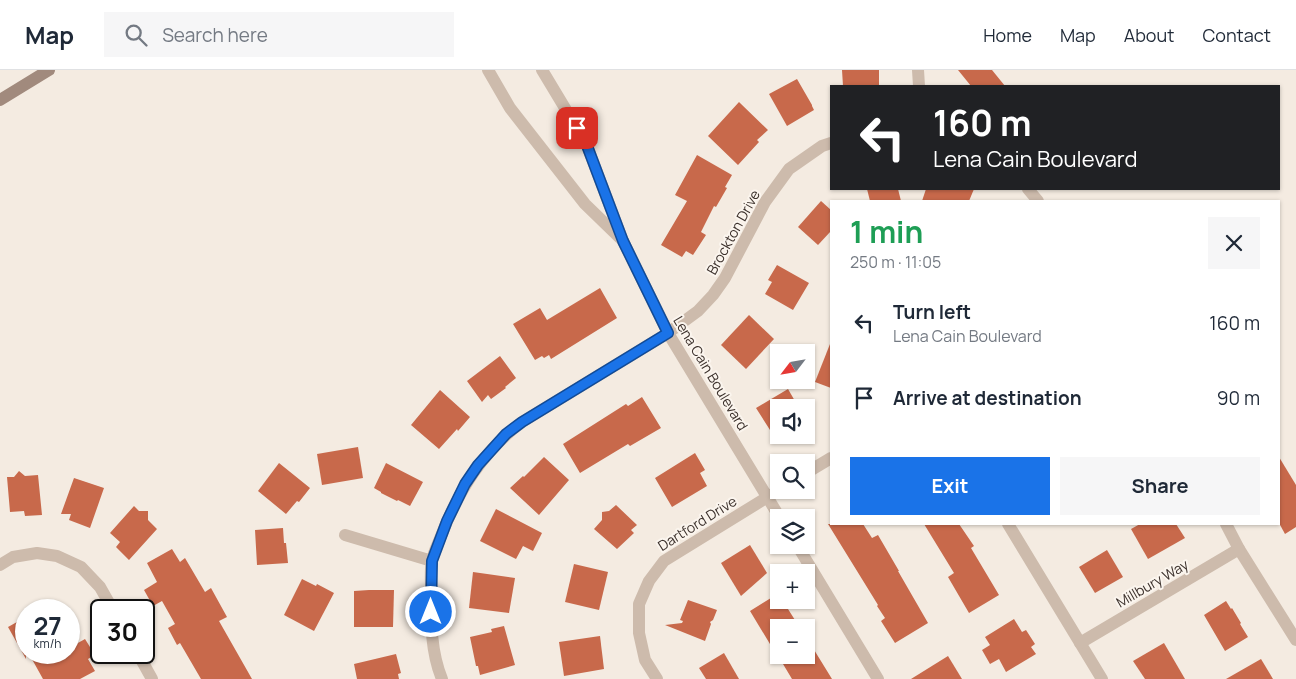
<!DOCTYPE html>
<meta charset="utf-8">
<style>
body{margin:0;font-family:Manrope,sans-serif;background:#f6f6f7;color:#1f2937;height:100vh;display:flex;flex-direction:column;font-size:19px;white-space:nowrap}
*{box-sizing:border-box;margin:0}
p{font-size:16px;color:#747a83}
.icon{flex:none;width:28px;height:28px;fill:none;stroke:currentColor;stroke-width:2;stroke-linecap:round;stroke-linejoin:round}
.map{position:relative;flex:1;overflow:hidden}
.side{position:absolute;left:830px;top:130px;width:450px;height:325px;display:flex;flex-direction:column;background:#fff;border-radius:0px;box-shadow:0 1px 4px #0004}
.side>*{flex:none}
.banner{position:absolute;left:830px;top:15px;width:450px;height:105px;border-radius:0px;box-shadow:0 1px 4px #0004;background:#202124;color:#fff;overflow:hidden}
.needle{width:32px;rotate:239deg}
.buttons{position:absolute;left:770px;top:274px;display:grid;gap:10px}
.buttons a{display:grid;place-items:center;width:45px;height:45px;border-radius:0px;background:#fff;box-shadow:0 1px 4px #0004;font-size:25px}
.speed{position:absolute;left:15px;top:529px;display:flex;gap:10px;font-size:25px;font-weight:700;text-align:center}
.speed>*{display:grid;place-content:center;width:65px;height:65px;border-radius:50%;background:#fff;box-shadow:0 1px 4px #0004;line-height:1}
.speed small{font-size:12px;font-weight:400}
.speed .limit{border:2px solid #111;border-radius:8px;background:#fff;color:#111}
.pin{position:absolute;display:grid;place-items:center;width:42px;height:42px;color:#fff;margin:-21px;border-radius:10px;box-shadow:0 2px 8px #0006}
.me{position:absolute;width:55px;margin:-28px;rotate:0deg;stroke-linejoin:round;filter:drop-shadow(0 0 4px #0008)}
.turn{display:flex;align-items:center;gap:18px;height:105px;padding:0 20px;font-size:22px}
.turn .icon{width:65px;height:65px;stroke-width:2.5}
.turn b{display:block;font-size:35px;line-height:42px}
.round{display:grid;place-items:center;flex:none;width:52px;height:52px;border-radius:0px;background:#f6f6f7}
.overview{display:flex;align-items:center;justify-content:space-between;height:85px;padding:0 20px}
h1{font-size:30px;font-weight:700;line-height:38px;color:#1e9e55}
.primary-button{display:flex;gap:10px;margin-top:auto;padding:10px 20px}
.primary-button a{flex:1;height:58px;border-radius:0px;background:#1a73e8;color:#fff;font-size:20px;font-weight:700;line-height:58px;text-align:center}
.primary-button a+a{background:#f6f6f7;color:#1f2937}
ul{padding:0;list-style:none}
li{display:flex;align-items:center;gap:15px;height:75px;padding:0 20px}
li div{flex:1}
li b{display:block;font-size:19px}
li em{font-style:normal}
header{display:flex;align-items:center;gap:30px;box-sizing:border-box;height:70px;padding:0 25px;background:#fff;border-bottom:1px solid #e0e1e3}
header strong{font-size:24px}
nav{display:flex;gap:28px;margin-inline-start:auto;font-size:18px}
.search{width:350px;height:45px;background:#f6f6f7;display:flex;align-items:center;gap:12px;box-sizing:border-box;padding:0 18px;border-radius:0px;color:#747a83;font-size:19px}
.map>svg:first-child{display:block}
.building{fill:#c8694b}
.lines{fill:none;stroke-linecap:round;stroke-linejoin:round}
.street{stroke:#cdbbac;stroke-width:12}
.secondary{stroke:#a18a7d;stroke-width:12}
.route-casing{stroke:#114b97;stroke-width:12}
.route{stroke:#1a73e8;stroke-width:9}
.labels{text-anchor:middle;dominant-baseline:central;stroke-width:4;stroke-linejoin:round;paint-order:stroke}
.street-label{font-size:14px;fill:#3b302b;stroke:#fbf5ee}
</style>
<header>
<strong>Map</strong>
<div class="search"><svg class="icon" aria-label="search" viewBox="0 0 24 24"><circle cx="10" cy="10" r="6"/><path d="M15 15l6 6"/></svg>Search here</div>
<nav><a>Home</a><a>Map</a><a>About</a><a>Contact</a></nav>
</header>
<div class="map">
<svg width="1296" height="609" viewBox="0 0 1296 609">
<rect width="100%" height="100%" fill="#f4ebe1"/>
<g class="building">
<path d="M 842,0 L 879,0 L 879,16 L 843,16 Z"/>
<path d="M 958,0 L 992,0 L 1005,16 L 971,16 Z"/>
<path d="M 797,9 L 812,35 L 812,36 L 814,40 L 787,56 L 769,24 Z"/>
<path d="M 739,32 L 768,60 L 757,70 L 759,72 L 738,95 L 708,66 Z"/>
<path d="M 697,85 L 732,105 L 725,117 L 727,118 L 716,137 L 714,136 L 701,162 L 706,165 L 693,185 L 686,181 L 682,187 L 661,175 L 687,131 L 675,125 Z"/>
<path d="M 867,119 L 898,119 L 901,131 L 870,131 Z"/>
<path d="M 926,119 L 974,119 L 969,131 L 922,131 Z"/>
<path d="M 821,131 L 831,140 L 831,161 L 818,175 L 798,157 Z"/>
<path d="M 777,195 L 809,213 L 793,240 L 765,224 L 772,212 L 768,210 Z"/>
<path d="M 600,218 L 617,248 L 551,289 L 549,285 L 544,288 L 542,286 L 535,290 L 513,254 L 540,238 L 547,250 Z"/>
<path d="M 749,245 L 774,269 L 746,299 L 721,275 Z"/>
<path d="M 830,274 L 831,274 L 831,318 L 815,312 Z"/>
<path d="M 500,286 L 516,308 L 505,317 L 506,318 L 491,329 L 488,325 L 482,332 L 467,311 Z"/>
<path d="M 788,319 L 799,338 L 779,338 L 779,355 L 770,360 L 756,338 Z"/>
<path d="M 440,320 L 470,347 L 458,361 L 457,359 L 439,379 L 411,355 Z"/>
<path d="M 642,327 L 661,358 L 630,376 L 628,374 L 580,403 L 563,374 L 626,334 L 628,336 Z"/>
<path d="M 358,377 L 363,408 L 322,415 L 317,384 Z"/>
<path d="M 695,383 L 705,400 L 700,403 L 707,416 L 672,437 L 655,408 Z"/>
<path d="M 544,387 L 569,410 L 539,445 L 510,418 L 523,406 L 524,407 Z"/>
<path d="M 1279,387 L 1296,415 L 1296,457 L 1285,464 L 1279,453 Z"/>
<path d="M 279,393 L 310,418 L 299,432 L 297,431 L 286,444 L 258,421 Z"/>
<path d="M 386,393 L 423,412 L 410,436 L 398,430 L 397,431 L 381,423 L 381,422 L 374,418 Z"/>
<path d="M 19,401 L 25,406 L 38,405 L 42,445 L 25,446 L 24,441 L 10,442 L 7,407 L 14,407 Z"/>
<path d="M 74,408 L 104,418 L 90,458 L 69,450 L 71,444 L 61,444 Z"/>
<path d="M 616,435 L 637,455 L 631,460 L 634,463 L 617,479 L 594,459 L 602,450 L 602,442 L 609,441 Z"/>
<path d="M 134,436 L 139,441 L 148,441 L 148,450 L 157,459 L 129,490 L 116,477 L 120,472 L 110,463 Z"/>
<path d="M 496,439 L 542,463 L 533,481 L 523,476 L 516,489 L 480,471 Z"/>
<path d="M 828,454 L 863,454 L 872,468 L 878,465 L 899,501 L 898,501 L 928,553 L 895,573 L 881,551 L 885,548 L 877,536 L 878,535 Z"/>
<path d="M 924,454 L 959,454 L 974,476 L 971,478 L 999,525 L 969,543 L 948,507 L 954,503 Z"/>
<path d="M 1140,454 L 1176,454 L 1185,468 L 1148,489 L 1131,459 Z"/>
<path d="M 283,458 L 284,473 L 286,473 L 288,493 L 257,495 L 255,460 Z"/>
<path d="M 750,475 L 767,503 L 741,526 L 721,493 Z"/>
<path d="M 172,479 L 180,492 L 185,488 L 205,522 L 211,518 L 227,547 L 219,551 L 252,609 L 201,609 L 180,573 L 177,575 L 168,558 L 175,554 L 162,531 L 153,536 L 144,520 L 157,512 L 147,493 Z"/>
<path d="M 1107,480 L 1123,507 L 1095,523 L 1079,497 Z"/>
<path d="M 574,494 L 608,502 L 599,540 L 565,532 Z"/>
<path d="M 473,502 L 515,508 L 509,543 L 469,538 Z"/>
<path d="M 302,509 L 316,516 L 317,514 L 334,523 L 314,561 L 284,545 Z"/>
<path d="M 369,520 L 394,520 L 393,557 L 354,557 L 354,521 Z"/>
<path d="M 779,523 L 779,530 L 785,530 L 790,538 L 788,539 L 800,558 L 779,558 L 779,589 L 750,541 Z"/>
<path d="M 688,530 L 717,540 L 713,550 L 710,552 L 711,554 L 705,571 L 665,555 L 682,553 L 683,551 L 680,550 Z"/>
<path d="M 1226,531 L 1231,539 L 1232,538 L 1241,553 L 1240,554 L 1248,567 L 1225,581 L 1204,545 Z"/>
<path d="M 26,547 L 26,589 L 8,557 Z"/>
<path d="M 1014,549 L 1022,562 L 1026,560 L 1035,574 L 1031,577 L 1036,584 L 1006,602 L 999,589 L 990,594 L 982,580 L 990,575 L 985,567 Z"/>
<path d="M 504,556 L 515,595 L 480,605 L 478,596 L 476,596 L 470,567 L 492,562 L 491,559 Z"/>
<path d="M 600,566 L 604,599 L 564,606 L 559,572 Z"/>
<path d="M 806,566 L 816,583 L 832,609 L 792,609 L 783,594 L 797,585 L 806,585 Z"/>
<path d="M 85,569 L 95,585 L 88,589 L 95,601 L 80,609 L 43,609 L 28,582 L 69,582 L 69,578 Z"/>
<path d="M 1164,573 L 1185,609 L 1145,609 L 1133,591 Z"/>
<path d="M 724,583 L 739,609 L 706,609 L 699,598 Z"/>
<path d="M 396,584 L 401,603 L 398,604 L 399,609 L 357,609 L 354,594 Z"/>
<path d="M 948,586 L 962,609 L 911,609 Z"/>
<path d="M 1261,589 L 1273,609 L 1226,609 Z"/>
</g>
<g class="lines">
<g class="street">
<path d="M 488,0 L 510,38 L 585,134 L 620,168"/>
<path d="M 542,0 L 586,73 L 623,171 L 668,263 L 780,448"/>
<path d="M 918,0 L 919,16"/>
<path d="M 1028,119 L 1038,131"/>
<path d="M 806,403 L 831,388"/>
<path d="M 1008,454 L 1102,609"/>
<path d="M 1226,454 L 1239,479 L 1296,570"/>
<path d="M 345,465 L 432,491"/>
<path d="M 797,475 L 878,609"/>
<path d="M 0,495 L 13,487 L 37,483 L 57,486 L 81,497 L 100,517 L 113,540"/>
<path d="M 1080,573 L 1239,479"/>
<path d="M 137,582 L 152,609"/>
<path d="M 442,609 C 430,580 431,548 431,518 C 431,509 430,499 432,491 C 433,483 438,474 441,466 C 459,420 483,381 522,352 L 668,263 L 698,241 L 713,225 L 725,208 L 765,132 L 789,99 L 822,76 L 831,73"/>
<path d="M 657,609 L 645,590 L 639,563 L 639,534 L 649,511 L 664,491 L 779,420"/>
</g>
<path class="secondary" d="M 0,30 L 49,0"/>
</g>
<g class="lines">
<defs>
<path id="route" d="M 431,542 L 432,491 L 447,451 L 465,414 L 478,395 L 506,364 L 522,352 L 668,263 L 623,171 L 586,73 L 577,58"/>
</defs>
<use href="#route" class="route-casing"/>
<use href="#route" class="route"/>
</g>
<g class="labels">
<g class="street-label">
<text transform="translate(733 162) rotate(-61)">Brockton Drive</text>
<text transform="translate(711 303) rotate(59)">Lena Cain Boulevard</text>
<text transform="translate(697 453) rotate(-32)">Dartford Drive</text>
<text transform="translate(1152 513) rotate(-30)">Millbury Way</text>
</g>
</g>
</svg>
<div class="buttons">
<a><svg class="needle" viewBox="-14 -14 28 28"><path d="M0-13l5 13h-10z" fill="#e53935"/><path d="M0 13l5-13h-10z" fill="#747a83"/></svg></a>
<a><svg class="icon" aria-label="sound" viewBox="0 0 24 24"><path d="M4 9h4l5-4v14l-5-4H4zM17 9q2 3 0 6"/></svg></a>
<a><svg class="icon" aria-label="search" viewBox="0 0 24 24"><circle cx="10" cy="10" r="6"/><path d="M15 15l6 6"/></svg></a>
<a><svg class="icon" aria-label="layers" viewBox="0 0 24 24"><path d="M12 4l9 5-9 5-9-5zM3 14l9 5 9-5"/></svg></a>
<a>+</a>
<a>−</a>
</div>
<div class="speed"><div>27<small>km/h</small></div><div class="limit">30</div></div>
<div class="pin" style="left:577px;top:58px;background:#d93025"><svg class="icon" aria-label="arrive" viewBox="0 0 24 24"><path d="M6 21V4h12l-3 4 3 4H6"/></svg></div>
<svg class="me" style="left:431px;top:542px" viewBox="-20 -20 40 40"><circle r="17" fill="#1a73e8" stroke="#fff" stroke-width="3"/><path d="M0-11L8 9 0 5-8 9z" fill="#fff"/></svg>
<div class="banner">
<div class="turn"><svg class="icon" aria-label="left" viewBox="0 0 24 24"><path d="M17 20v-9H6M10 6l-5 5 5 5"/></svg><div><b>160 m</b>Lena Cain Boulevard</div></div>
</div>
<section class="side">
<div class="overview"><div><h1>1 min</h1><p>250 m · 11:05</p></div><a class="round"><svg class="icon" aria-label="close" viewBox="0 0 24 24"><path d="M6 6l12 12M18 6L6 18"/></svg></a></div>
<ul>
<li><svg class="icon" aria-label="left" viewBox="0 0 24 24"><path d="M17 20v-9H6M10 6l-5 5 5 5"/></svg><div><b>Turn left</b><p>Lena Cain Boulevard</p></div><em>160 m</em></li>
<li><svg class="icon" aria-label="arrive" viewBox="0 0 24 24"><path d="M6 21V4h12l-3 4 3 4H6"/></svg><div><b>Arrive at destination</b></div><em>90 m</em></li>
</ul>
<div class="primary-button"><a>Exit</a><a>Share</a></div>
</section>
</div>
